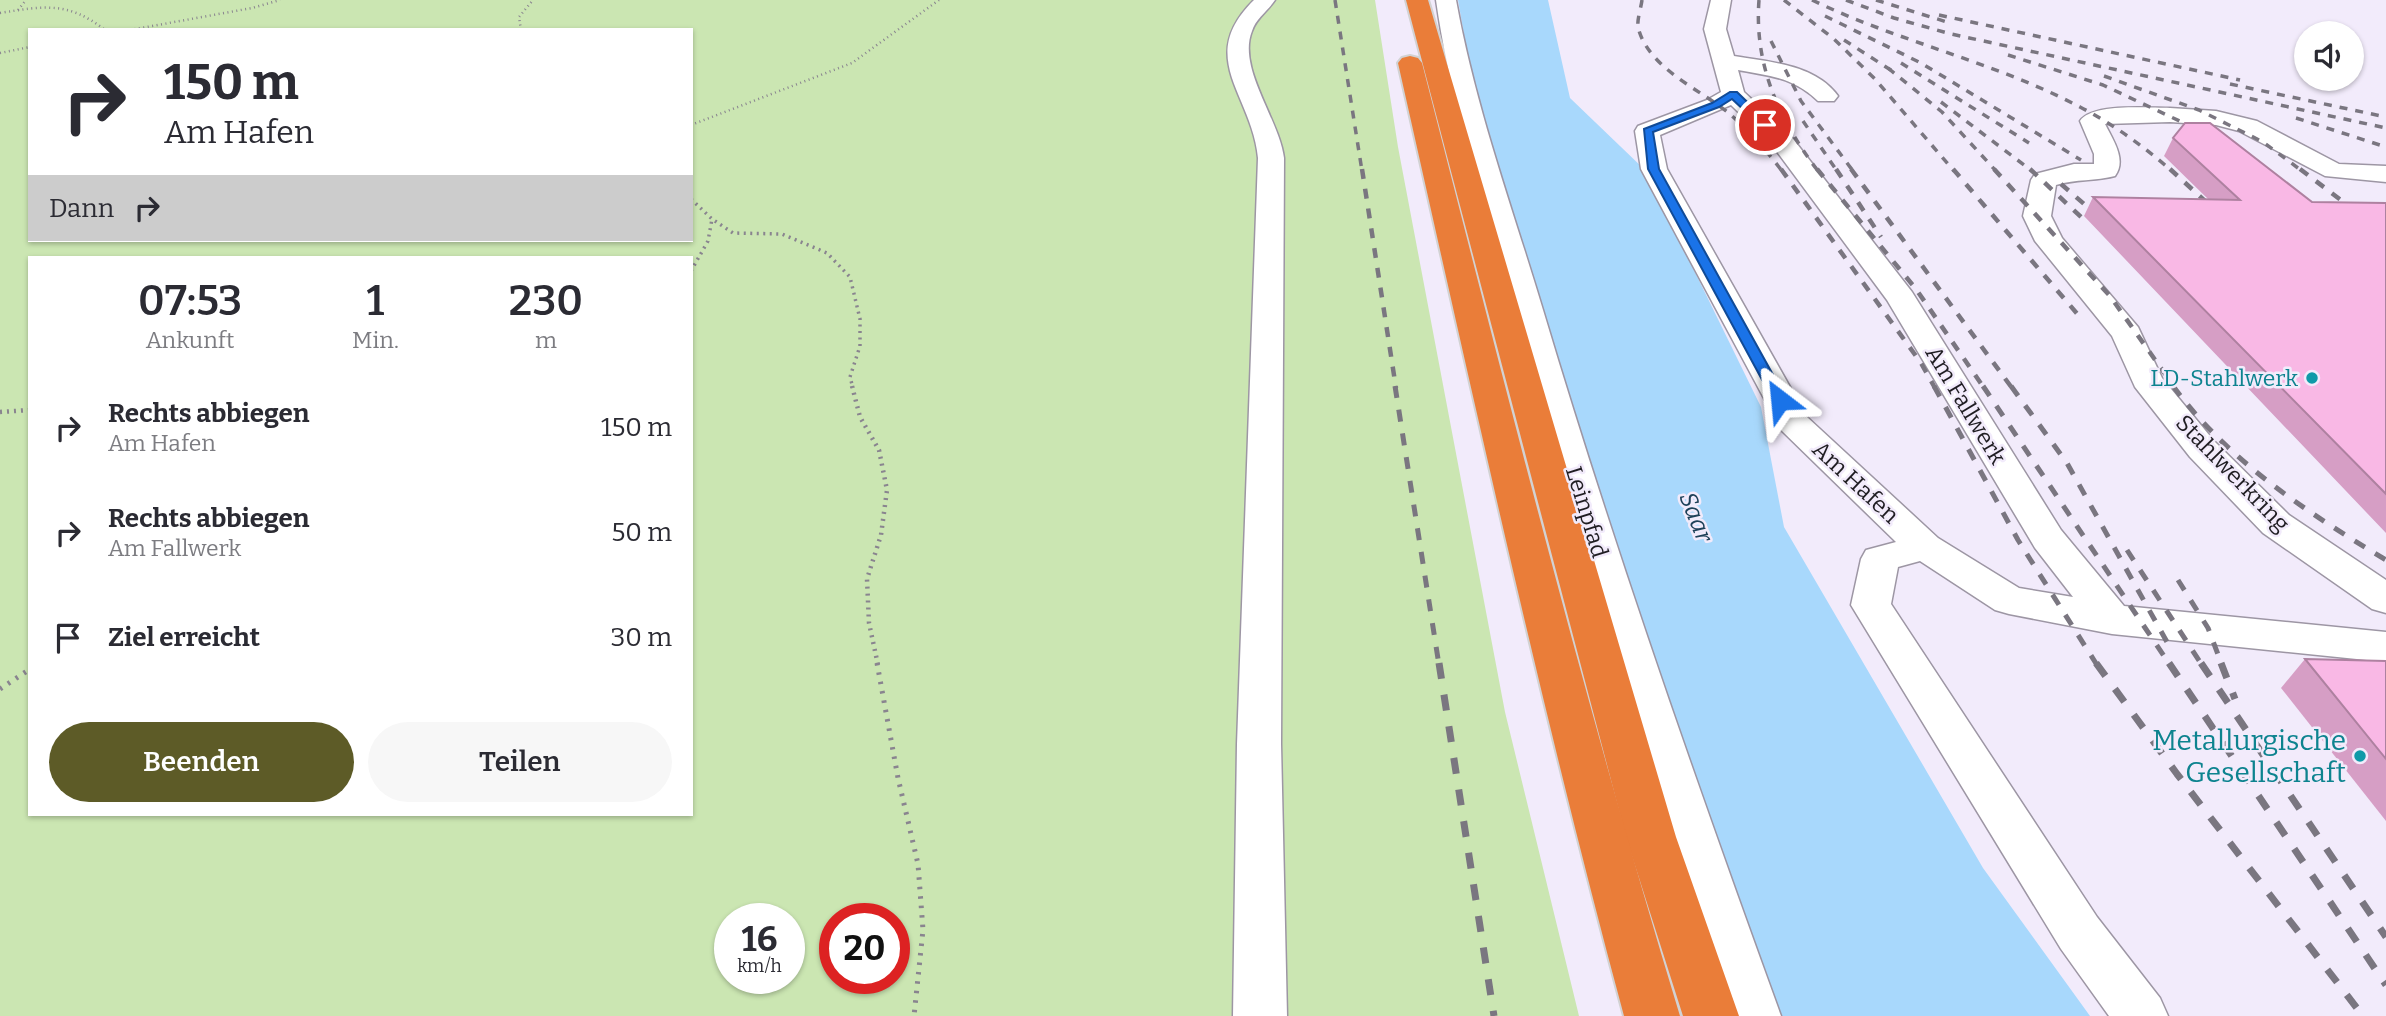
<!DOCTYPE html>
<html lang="de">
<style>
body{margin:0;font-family:Bitter,serif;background:#f7f7f7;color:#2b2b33;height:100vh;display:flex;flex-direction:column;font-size:26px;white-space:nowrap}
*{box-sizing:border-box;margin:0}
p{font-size:23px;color:#7c7c81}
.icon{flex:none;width:38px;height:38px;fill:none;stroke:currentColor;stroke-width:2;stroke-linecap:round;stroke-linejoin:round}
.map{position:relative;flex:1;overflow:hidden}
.panel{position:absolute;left:28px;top:256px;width:665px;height:560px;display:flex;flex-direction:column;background:#fff;border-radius:0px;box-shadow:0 2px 5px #0004}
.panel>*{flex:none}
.top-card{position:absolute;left:28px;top:28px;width:665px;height:214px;border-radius:0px;box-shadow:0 2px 5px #0004;background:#fff;color:#2b2b33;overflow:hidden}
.fabs{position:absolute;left:2294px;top:21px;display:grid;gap:14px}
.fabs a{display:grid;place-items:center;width:70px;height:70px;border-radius:50%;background:#fff;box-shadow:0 2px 5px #0004;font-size:35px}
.speed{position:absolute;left:714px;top:903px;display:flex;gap:14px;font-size:35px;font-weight:700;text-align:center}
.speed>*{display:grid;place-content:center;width:91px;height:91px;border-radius:50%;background:#fff;box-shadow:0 2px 5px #0004;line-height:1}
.speed small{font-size:18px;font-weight:400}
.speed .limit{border:10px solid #d22;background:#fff;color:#111}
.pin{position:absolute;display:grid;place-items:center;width:60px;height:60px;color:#fff;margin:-30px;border:4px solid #fff;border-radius:50%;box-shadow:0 2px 7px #0007}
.me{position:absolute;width:77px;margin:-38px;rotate:331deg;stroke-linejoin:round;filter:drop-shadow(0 0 5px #0008)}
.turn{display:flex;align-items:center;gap:24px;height:147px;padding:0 21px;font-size:32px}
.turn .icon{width:91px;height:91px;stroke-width:2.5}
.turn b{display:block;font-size:49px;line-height:60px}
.then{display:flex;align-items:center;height:66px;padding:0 21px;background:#0003;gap:14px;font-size:26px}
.eta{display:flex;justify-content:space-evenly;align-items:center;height:119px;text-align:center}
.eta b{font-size:42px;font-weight:600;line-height:49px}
.action{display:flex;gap:14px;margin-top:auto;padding:14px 21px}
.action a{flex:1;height:80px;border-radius:42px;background:#5d5b27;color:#fff;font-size:28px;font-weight:600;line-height:80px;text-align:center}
.action a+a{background:#f7f7f7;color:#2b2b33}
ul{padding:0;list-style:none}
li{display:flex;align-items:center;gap:21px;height:105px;padding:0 21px}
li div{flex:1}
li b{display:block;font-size:26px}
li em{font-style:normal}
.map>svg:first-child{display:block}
.green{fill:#cbe6b2;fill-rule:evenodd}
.water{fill:#a8d8fc}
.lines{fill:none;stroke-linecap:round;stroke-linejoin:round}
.minor-casing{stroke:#9d96a4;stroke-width:3}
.highway-casing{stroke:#d2d2d3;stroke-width:4}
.path-far3{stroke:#89848f;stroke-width:2.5;stroke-dasharray:1 3.5;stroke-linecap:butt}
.path-far2{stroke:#89848f;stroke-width:3.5;stroke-dasharray:2 4.5;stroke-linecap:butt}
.path-far1{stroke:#89848f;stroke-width:4.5;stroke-dasharray:2 5;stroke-linecap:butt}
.path{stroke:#89848f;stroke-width:5;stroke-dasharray:2.5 7;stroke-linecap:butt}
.minor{fill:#fff;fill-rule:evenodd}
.highway{fill:#ea7d39;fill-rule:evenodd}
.rail-far3{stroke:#7a7680;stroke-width:3.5;stroke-dasharray:8 8;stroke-linecap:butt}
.rail-far2{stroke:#7a7680;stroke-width:4.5;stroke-dasharray:10 10;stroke-linecap:butt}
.rail-far1{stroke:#7a7680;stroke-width:5;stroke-dasharray:12 12;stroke-linecap:butt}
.rail{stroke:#7a7680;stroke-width:7;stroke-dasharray:16 16;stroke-linecap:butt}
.wall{fill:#d69ec5}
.building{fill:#f9b8e5;stroke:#ae81a0;stroke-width:2}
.route{fill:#1a73e8;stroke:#114b97;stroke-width:2}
.culture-dot{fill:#0f9aa8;stroke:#f2ebfb;stroke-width:2.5}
.labels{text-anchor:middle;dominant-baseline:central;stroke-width:5;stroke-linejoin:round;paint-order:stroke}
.culture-label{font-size:23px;fill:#0d838f;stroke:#f2ebfb;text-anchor:end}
.street-label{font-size:23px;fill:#1f1d22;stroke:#f2ebfb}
.water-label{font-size:24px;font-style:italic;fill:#1e4159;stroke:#f2ebfb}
.near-culture-label{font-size:28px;fill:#0d838f;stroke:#f2ebfb;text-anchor:end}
</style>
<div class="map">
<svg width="2386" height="1016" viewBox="0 0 2386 1016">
<rect width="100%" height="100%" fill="#f2ebfb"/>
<path class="green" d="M 0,0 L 1375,0 L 1398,147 L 1505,712 L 1579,1016 L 0,1016 ZM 30,30 L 691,30 L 691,240 L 30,240 ZM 30,257 L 691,257 L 691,814 L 30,814 ZM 730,919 L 789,919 L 789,978 L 730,978 ZM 835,919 L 894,919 L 894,978 L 835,978 Z"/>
<path class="water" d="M 1458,0 L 1548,0 L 1570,98 L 1645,170 L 1761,407 L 1784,527 L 1983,868 L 2090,1016 L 1770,1016 L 1660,699 L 1476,104 Z"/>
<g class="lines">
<defs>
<g id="minor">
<path d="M 1254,0 L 1275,0 C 1268,11 1256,18 1252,31 C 1237,68 1279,119 1284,158 L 1281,744 L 1287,1016 L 1233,1016 L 1237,744 L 1258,158 C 1252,94 1195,58 1254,0 Z"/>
<path d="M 1436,0 L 1456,0 C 1475,106 1512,207 1543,310 C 1614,548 1696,782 1781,1016 L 1727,1016 C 1650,782 1576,547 1513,309 C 1485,206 1451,106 1436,0 Z"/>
<path d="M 1711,0 L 1731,0 L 1726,29 L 1734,56 C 1769,62 1815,64 1838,96 L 1834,101 L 1818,101 C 1793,77 1770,76 1738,70 L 1744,92 L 1790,135 L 1912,292 L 2061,530 L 2124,606 L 2386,632 L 2386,662 L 2112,634 L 2009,614 L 1995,610 L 1920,561 L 1898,567 L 1891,604 L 2097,917 L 2160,998 L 2168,1016 L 2109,1016 L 2061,949 L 1851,605 L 1861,559 L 1866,550 L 1896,542 L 1781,430 L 1641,169 L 1635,131 L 1638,126 L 1707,100 L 1721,92 L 1704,29 ZM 1731,105 L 1772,145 L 1887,300 L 2035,548 L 2073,597 L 2019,588 L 1938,538 L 1807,417 L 1667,169 L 1660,135 Z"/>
<path d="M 2170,108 L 2216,111 L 2257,121 L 2339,164 L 2386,166 L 2386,182 L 2325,176 L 2239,131 L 2216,125 L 2170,122 L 2105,124 C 2113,140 2127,160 2115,176 C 2096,181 2076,179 2056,185 L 2051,216 L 2062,238 L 2138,327 L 2162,378 L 2214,441 L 2289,515 L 2386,580 L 2386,613 L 2372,609 L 2263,533 L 2190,457 L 2135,387 L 2112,336 L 2035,241 L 2023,216 L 2031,180 L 2035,174 L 2074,164 L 2094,164 L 2094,154 L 2080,121 C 2092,103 2148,108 2170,108 Z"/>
</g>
<g id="highway">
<path d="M 1406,0 L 1428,0 L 1676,837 L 1739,1016 L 1683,1016 L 1626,837 Z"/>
<path d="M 1410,56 L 1418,58 L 1422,63 C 1504,382 1584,701 1680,1016 L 1624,1016 C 1539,701 1470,382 1398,63 L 1402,58 Z"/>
</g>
</defs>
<use href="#minor" class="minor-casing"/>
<use href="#highway" class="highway-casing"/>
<g class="path-far3">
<path d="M 18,10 L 26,0"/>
<path d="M 0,13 C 44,6 68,1 105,30"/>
<path d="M 130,30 L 252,8 L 280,0"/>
<path d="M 521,30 L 519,17 L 533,0"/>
<path d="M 0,53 L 30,47"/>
<path d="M 691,125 L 852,63 L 939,0"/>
</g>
<g class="path-far2">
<path d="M 691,199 L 712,219 L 733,233 L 782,234 L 827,253 L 850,277 L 860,319 L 860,346 L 850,377 L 853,388"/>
<path d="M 691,271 L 708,241 L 712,219"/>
</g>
<g class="path-far1">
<path d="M 852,386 L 860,417 L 879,450 L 887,490 L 881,535 L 867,579 L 869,623 L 878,665"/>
<path d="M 0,412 L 30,410"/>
</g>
<g class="path">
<path d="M 877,663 L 898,778 L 918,864 L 923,930 L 914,1016"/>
<path d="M 0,689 L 30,669"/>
</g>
<use href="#minor" class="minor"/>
<use href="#highway" class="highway"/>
<g class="rail-far3">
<path d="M 1335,0 L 1362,171"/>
<path d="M 1642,0 C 1641,8 1637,19 1638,27 C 1648,69 1702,90 1731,115 C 1750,132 1767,151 1782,171"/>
<path d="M 1759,0 C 1754,65 1779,120 1818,171"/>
<path d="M 1784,0 L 1834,39 L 1875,79 L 1954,171"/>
<path d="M 1812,0 C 1899,42 1995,62 2080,107 C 2113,124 2143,146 2172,171"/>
<path d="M 1846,0 L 1894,18 L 1951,34 L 2386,128"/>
<path d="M 1876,0 L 1947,22"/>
<path d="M 1939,15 L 2240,80"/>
<path d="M 1825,16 L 1921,63 L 2081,160"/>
<path d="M 1844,40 L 1897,74"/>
<path d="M 1771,41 L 1801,101 L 1853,171"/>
<path d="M 2008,55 L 2103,85 L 2203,132"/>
<path d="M 1901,63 L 2029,143"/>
<path d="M 1888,68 L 1942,112 L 1996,171"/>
<path d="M 2104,76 L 2199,110 L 2263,142 L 2302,171"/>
<path d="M 2230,84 L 2386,117"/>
<path d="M 1941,102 L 2032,171"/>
<path d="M 2296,118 L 2386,147"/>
<path d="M 1803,121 L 1837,171"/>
</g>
<g class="rail-far2">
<path d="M 1362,169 L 1396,388"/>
<path d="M 1781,169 L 1921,363 L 1935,388"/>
<path d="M 1817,169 L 1916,289 L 1984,388"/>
<path d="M 1836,169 L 1881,237"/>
<path d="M 1851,169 L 2012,388"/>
<path d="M 1953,169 L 2080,317"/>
<path d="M 1994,169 L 2110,296 L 2175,388"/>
<path d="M 2030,169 L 2081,217"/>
<path d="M 2170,169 L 2217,212"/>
<path d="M 2300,169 L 2358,213"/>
<path d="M 2061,184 L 2098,216"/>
</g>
<g class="rail-far1">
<path d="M 1395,386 L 1439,665"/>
<path d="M 1934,386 L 2018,540 L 2097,665"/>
<path d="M 1983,386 L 2170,665"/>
<path d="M 2011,386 L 2067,463 L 2172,651"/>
<path d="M 2173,386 C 2228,461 2308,513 2386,560"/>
<path d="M 2127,550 L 2202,665"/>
<path d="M 2178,580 L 2208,628 L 2222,665"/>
</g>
<g class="rail">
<path d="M 1439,663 L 1494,1016"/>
<path d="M 2096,663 L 2177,774 L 2363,1016"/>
<path d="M 2169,663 L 2386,985"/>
<path d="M 2201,663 L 2386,937"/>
<path d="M 2221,663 L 2235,699"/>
</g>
</g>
<g class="wall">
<path d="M 2173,138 L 2312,202 L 2386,203 L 2386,533 L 2084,216 L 2093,197 L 2208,199 L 2164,156 Z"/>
<path d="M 2305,659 L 2386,661 L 2386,821 L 2281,688 Z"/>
</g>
<g class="building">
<path d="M 2185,123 L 2210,123 L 2312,202 L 2386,203 L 2386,494 L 2093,197 L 2240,200 L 2173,138 Z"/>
<path d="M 2305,659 L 2386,661 L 2386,759 Z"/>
</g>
<path class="route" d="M 1730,92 L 1737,92 L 1769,123 L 1769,127 L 1762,127 L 1732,99 L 1719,107 L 1653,132 L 1659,169 L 1787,400 L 1780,405 L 1773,400 L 1648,169 L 1644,129 L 1712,103 Z"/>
<g class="culture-dot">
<circle cx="2312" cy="378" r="7"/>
<circle cx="2360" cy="756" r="7"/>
</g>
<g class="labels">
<g class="culture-label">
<text x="2298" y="378">LD-Stahlwerk</text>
</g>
<g class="street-label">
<text transform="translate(1966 405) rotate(59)">Am Fallwerk</text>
<text transform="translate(2233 473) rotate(46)">Stahlwerkring</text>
<text transform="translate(1856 482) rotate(43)">Am Hafen</text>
<text transform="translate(1587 512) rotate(73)">Leinpfad</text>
</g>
<g class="water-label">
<text transform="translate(1696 517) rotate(68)">Saar</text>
</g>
<g class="near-culture-label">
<text x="2346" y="740">Metallurgische<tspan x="2346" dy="32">Gesellschaft</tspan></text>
</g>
</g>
</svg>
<div class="fabs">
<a><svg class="icon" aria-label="sound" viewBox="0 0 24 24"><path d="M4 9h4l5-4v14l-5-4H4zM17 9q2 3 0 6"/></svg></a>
</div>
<div class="speed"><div>16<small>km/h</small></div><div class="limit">20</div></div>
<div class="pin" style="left:1765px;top:125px;background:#d93025"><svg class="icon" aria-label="arrive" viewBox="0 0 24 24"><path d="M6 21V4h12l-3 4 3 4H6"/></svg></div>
<svg class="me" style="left:1780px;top:400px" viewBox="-20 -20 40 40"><path d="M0-17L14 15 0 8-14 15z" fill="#1a73e8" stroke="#fff" stroke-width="4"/></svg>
<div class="top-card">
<div class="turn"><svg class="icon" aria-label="right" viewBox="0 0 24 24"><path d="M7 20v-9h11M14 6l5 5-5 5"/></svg><div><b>150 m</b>Am Hafen</div></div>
<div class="then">Dann<svg class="icon" aria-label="right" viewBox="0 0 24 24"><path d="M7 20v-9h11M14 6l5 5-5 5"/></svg></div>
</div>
<section class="panel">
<div class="eta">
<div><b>07:53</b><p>Ankunft</p></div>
<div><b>1</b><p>Min.</p></div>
<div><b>230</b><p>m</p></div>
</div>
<ul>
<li><svg class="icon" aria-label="right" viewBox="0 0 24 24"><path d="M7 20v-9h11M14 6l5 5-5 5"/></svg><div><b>Rechts abbiegen</b><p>Am Hafen</p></div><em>150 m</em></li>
<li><svg class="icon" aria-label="right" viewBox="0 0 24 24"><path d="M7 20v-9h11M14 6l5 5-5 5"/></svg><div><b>Rechts abbiegen</b><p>Am Fallwerk</p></div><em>50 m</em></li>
<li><svg class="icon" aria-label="arrive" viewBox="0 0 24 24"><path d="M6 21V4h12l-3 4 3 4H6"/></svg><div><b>Ziel erreicht</b></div><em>30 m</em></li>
</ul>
<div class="action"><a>Beenden</a><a>Teilen</a></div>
</section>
</div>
